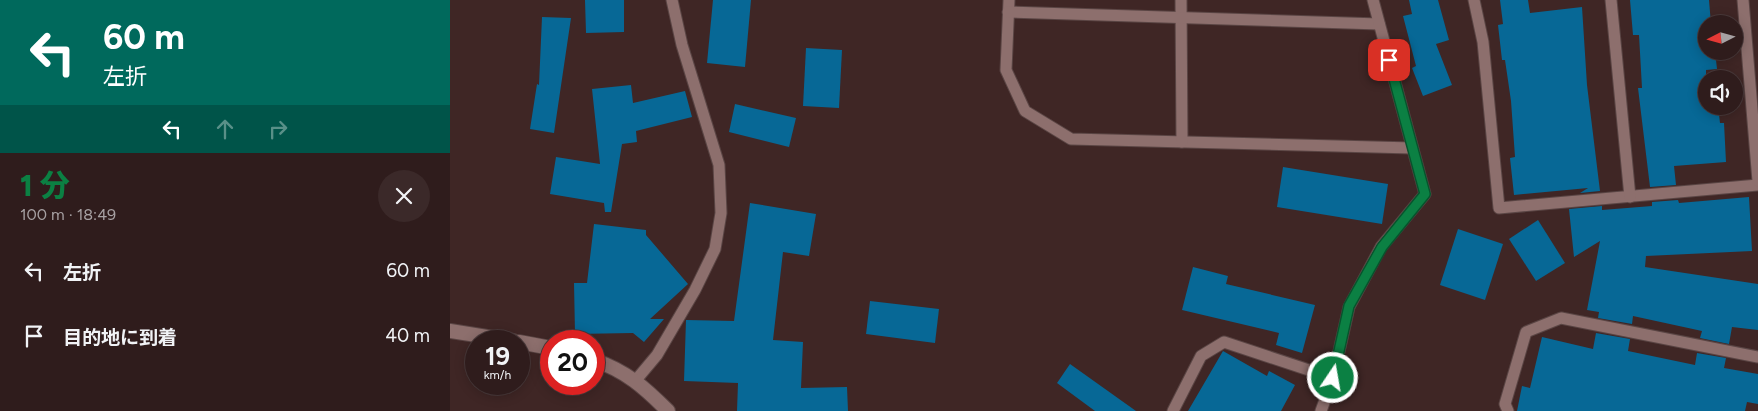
<!DOCTYPE html>
<html lang="ja">
<meta charset="utf-8">
<style>
body{margin:0;font-family:Figtree,"Noto Sans JP",sans-serif;background:#3b2929;color:#f1f3f6;height:100vh;display:flex;flex-direction:column;font-size:19px;white-space:nowrap}
*{box-sizing:border-box;margin:0}
p{font-size:16px;color:#a7a1a3}
.icon{flex:none;width:28px;height:28px;fill:none;stroke:currentColor;stroke-width:2;stroke-linecap:round;stroke-linejoin:round}
.map{position:relative;flex:1;overflow:hidden}
.panel{display:flex;flex-direction:column;background:#2f1c1c;width:450px}
.panel>*{flex:none}
.guide{background:#00695c;color:#fff;overflow:hidden}
.needle{width:32px;rotate:264deg}
.tools{position:absolute;left:1248px;top:15px;display:grid;gap:10px}
.tools a{display:grid;place-items:center;width:45px;height:45px;border-radius:50%;background:#2f1c1c;box-shadow:0 2px 12px #0003,0 0 0 1px #4a3a3b;font-size:25px}
.speed{position:absolute;left:15px;top:330px;display:flex;gap:10px;font-size:25px;font-weight:700;text-align:center}
.speed>*{display:grid;place-content:center;width:65px;height:65px;border-radius:50%;background:#2f1c1c;box-shadow:0 2px 12px #0003,0 0 0 1px #4a3a3b;line-height:1}
.speed small{font-size:12px;font-weight:400}
.speed .limit{border:8px solid #d22;background:#fff;color:#111}
.pin{position:absolute;display:grid;place-items:center;width:42px;height:42px;color:#fff;margin:-21px;border-radius:10px;box-shadow:0 2px 8px #0006}
.me{position:absolute;width:55px;margin:-28px;rotate:12deg;stroke-linejoin:round;filter:drop-shadow(0 0 4px #0008)}
.turn{display:flex;align-items:center;gap:18px;height:105px;padding:0 20px;font-size:22px}
.turn .icon{width:65px;height:65px;stroke-width:2.5}
.turn b{display:block;font-size:35px;line-height:42px}
.lanes{display:flex;align-items:center;height:48px;padding:0 20px;background:#0003;justify-content:center;gap:25px;direction:ltr}
.lanes .off{opacity:.35}
.round{display:grid;place-items:center;flex:none;width:52px;height:52px;border-radius:26px;background:#3b2929}
.overview{display:flex;align-items:center;justify-content:space-between;height:85px;padding:0 20px}
h1{font-size:30px;font-weight:800;line-height:38px;color:#0b8043}
ul{padding:0;list-style:none}
li{display:flex;align-items:center;gap:15px;height:65px;padding:0 20px}
li div{flex:1}
li b{display:block;font-size:19px}
li em{font-style:normal}
main{display:flex;flex:1;min-height:0}
.map>svg:first-child{display:block}
.building{fill:#076896}
.lines{fill:none;stroke-linecap:round;stroke-linejoin:round}
.service-casing{stroke:#5a4544;stroke-width:13}
.minor-casing{stroke:#5a4544;stroke-width:16}
.service{stroke:#8d6f6d;stroke-width:11}
.minor{stroke:#8d6f6d;stroke-width:14}
.route-casing{stroke:#07532c;stroke-width:12}
.route{stroke:#0b8043;stroke-width:9}
</style>
<main>
<section class="panel">
<div class="guide">
<div class="turn"><svg class="icon" aria-label="left" viewBox="0 0 24 24"><path d="M17 20v-9H6M10 6l-5 5 5 5"/></svg><div><b>60 m</b>左折</div></div>
<div class="lanes"><svg class="icon" aria-label="left" viewBox="0 0 24 24"><path d="M17 20v-9H6M10 6l-5 5 5 5"/></svg><svg class="icon off" aria-label="ahead" viewBox="0 0 24 24"><path d="M12 20V5M6 11l6-6 6 6"/></svg><svg class="icon off" aria-label="right" viewBox="0 0 24 24"><path d="M7 20v-9h11M14 6l5 5-5 5"/></svg></div>
</div>
<div class="overview"><div><h1>1 分</h1><p>100 m · 18:49</p></div><a class="round"><svg class="icon" aria-label="close" viewBox="0 0 24 24"><path d="M6 6l12 12M18 6L6 18"/></svg></a></div>
<ul>
<li><svg class="icon" aria-label="left" viewBox="0 0 24 24"><path d="M17 20v-9H6M10 6l-5 5 5 5"/></svg><div><b>左折</b></div><em>60 m</em></li>
<li><svg class="icon" aria-label="arrive" viewBox="0 0 24 24"><path d="M6 21V4h12l-3 4 3 4H6"/></svg><div><b>目的地に到着</b></div><em>40 m</em></li>
</ul>
</section>
<div class="map">
<svg width="1308" height="411" viewBox="0 0 1308 411">
<rect width="100%" height="100%" fill="#3f2625"/>
<g class="building">
<path d="M 135,0 L 174,0 L 174,32 L 136,33 Z"/>
<path d="M 263,0 L 301,0 L 295,67 L 257,63 Z"/>
<path d="M 959,0 L 988,0 L 999,40 L 986,44 L 1002,85 L 973,96 L 962,68 L 966,66 L 953,16 L 962,14 Z"/>
<path d="M 1050,0 L 1078,0 L 1080,13 L 1132,7 L 1137,85 L 1150,191 L 1130,193 L 1138,188 L 1064,195 L 1060,158 L 1065,157 L 1061,101 L 1055,60 L 1052,60 L 1048,25 L 1053,24 Z"/>
<path d="M 1180,0 L 1259,0 L 1261,24 L 1256,24 L 1256,51 L 1265,51 L 1267,69 L 1256,70 L 1256,106 L 1268,106 L 1270,123 L 1274,123 L 1276,162 L 1224,166 L 1226,185 L 1200,187 L 1188,88 L 1192,88 L 1189,35 L 1183,35 Z"/>
<path d="M 92,17 L 121,18 L 104,133 L 80,129 L 87,84 L 89,85 Z"/>
<path d="M 356,48 L 392,50 L 389,108 L 353,106 Z"/>
<path d="M 181,85 L 183,103 L 235,91 L 242,117 L 186,131 L 187,142 L 172,144 L 161,212 L 155,212 L 154,203 L 100,194 L 106,157 L 150,164 L 142,89 Z"/>
<path d="M 285,104 L 346,118 L 339,147 L 279,132 Z"/>
<path d="M 833,167 L 938,184 L 932,224 L 827,207 Z"/>
<path d="M 1299,197 L 1302,251 L 1196,256 L 1195,267 L 1308,284 L 1308,330 L 1282,327 L 1279,344 L 1250,338 L 1252,331 L 1183,316 L 1182,324 L 1148,318 L 1149,312 L 1137,310 L 1150,241 L 1124,257 L 1119,209 L 1152,206 L 1152,210 L 1202,206 L 1202,202 L 1228,200 L 1229,203 Z"/>
<path d="M 300,203 L 366,214 L 359,256 L 333,252 L 323,340 L 353,342 L 351,388 L 397,387 L 398,411 L 287,411 L 288,383 L 234,381 L 236,320 L 284,321 Z"/>
<path d="M 1088,220 L 1115,263 L 1086,281 L 1059,239 Z"/>
<path d="M 144,224 L 196,230 L 196,235 L 238,284 L 200,319 L 214,319 L 194,342 L 183,333 L 125,334 L 124,283 L 137,283 Z"/>
<path d="M 1008,229 L 1053,244 L 1035,300 L 990,285 Z"/>
<path d="M 743,267 L 778,276 L 776,284 L 865,305 L 852,353 L 826,345 L 829,333 L 732,310 Z"/>
<path d="M 420,301 L 489,309 L 485,343 L 416,334 Z"/>
<path d="M 1146,333 L 1180,339 L 1178,351 L 1245,365 L 1247,353 L 1276,358 L 1274,368 L 1308,374 L 1308,404 L 1297,402 L 1295,411 L 1067,411 L 1072,386 L 1080,388 L 1092,337 L 1143,349 Z"/>
<path d="M 773,351 L 817,376 L 819,371 L 845,385 L 831,411 L 738,411 Z"/>
<path d="M 620,364 L 686,411 L 645,411 L 607,383 Z"/>
</g>
<g class="lines">
<defs>
<g id="service">
<path d="M 559,0 L 556,70 L 575,111 L 621,139 L 962,148"/>
<path d="M 731,0 L 732,142"/>
<path d="M 1024,0 L 1033,42 L 1049,208 L 1308,185"/>
<path d="M 1161,0 L 1180,197"/>
<path d="M 1293,0 L 1308,181"/>
<path d="M 558,12 L 929,24"/>
<path d="M 186,380 L 207,355 L 245,290 L 265,249 L 271,213 L 269,165 L 232,45 L 222,0"/>
<path d="M 723,411 L 751,356 L 774,342 L 883,378"/>
<path d="M 871,411 L 883,378 L 899,307 L 931,247 L 975,194 L 923,0"/>
<path d="M 1058,411 L 1055,404 L 1076,332 L 1111,318 L 1308,357"/>
</g>
<g id="minor">
<path d="M 0,331 L 63,341"/>
<path d="M 69,342 L 101,348"/>
<path d="M 144,360 C 176,371 194,387 218,411"/>
</g>
</defs>
<use href="#service" class="service-casing"/>
<use href="#minor" class="minor-casing"/>
<use href="#service" class="service"/>
<use href="#minor" class="minor"/>
</g>
<g class="lines">
<defs>
<path id="route" d="M 883,378 L 899,306 L 932,247 L 975,194 L 939,60"/>
</defs>
<use href="#route" class="route-casing"/>
<use href="#route" class="route"/>
</g>
</svg>
<div class="tools">
<a><svg class="needle" viewBox="-14 -14 28 28"><path d="M0-13l5 13h-10z" fill="#e53935"/><path d="M0 13l5-13h-10z" fill="#a7a1a3"/></svg></a>
<a><svg class="icon" aria-label="sound" viewBox="0 0 24 24"><path d="M4 9h4l5-4v14l-5-4H4zM17 9q2 3 0 6"/></svg></a>
</div>
<div class="speed"><div>19<small>km/h</small></div><div class="limit">20</div></div>
<div class="pin" style="left:939px;top:60px;background:#d93025"><svg class="icon" aria-label="arrive" viewBox="0 0 24 24"><path d="M6 21V4h12l-3 4 3 4H6"/></svg></div>
<svg class="me" style="left:883px;top:378px" viewBox="-20 -20 40 40"><circle r="17" fill="#0b8043" stroke="#fff" stroke-width="3"/><path d="M0-11L8 9 0 5-8 9z" fill="#fff"/></svg>
</div>
</main>
